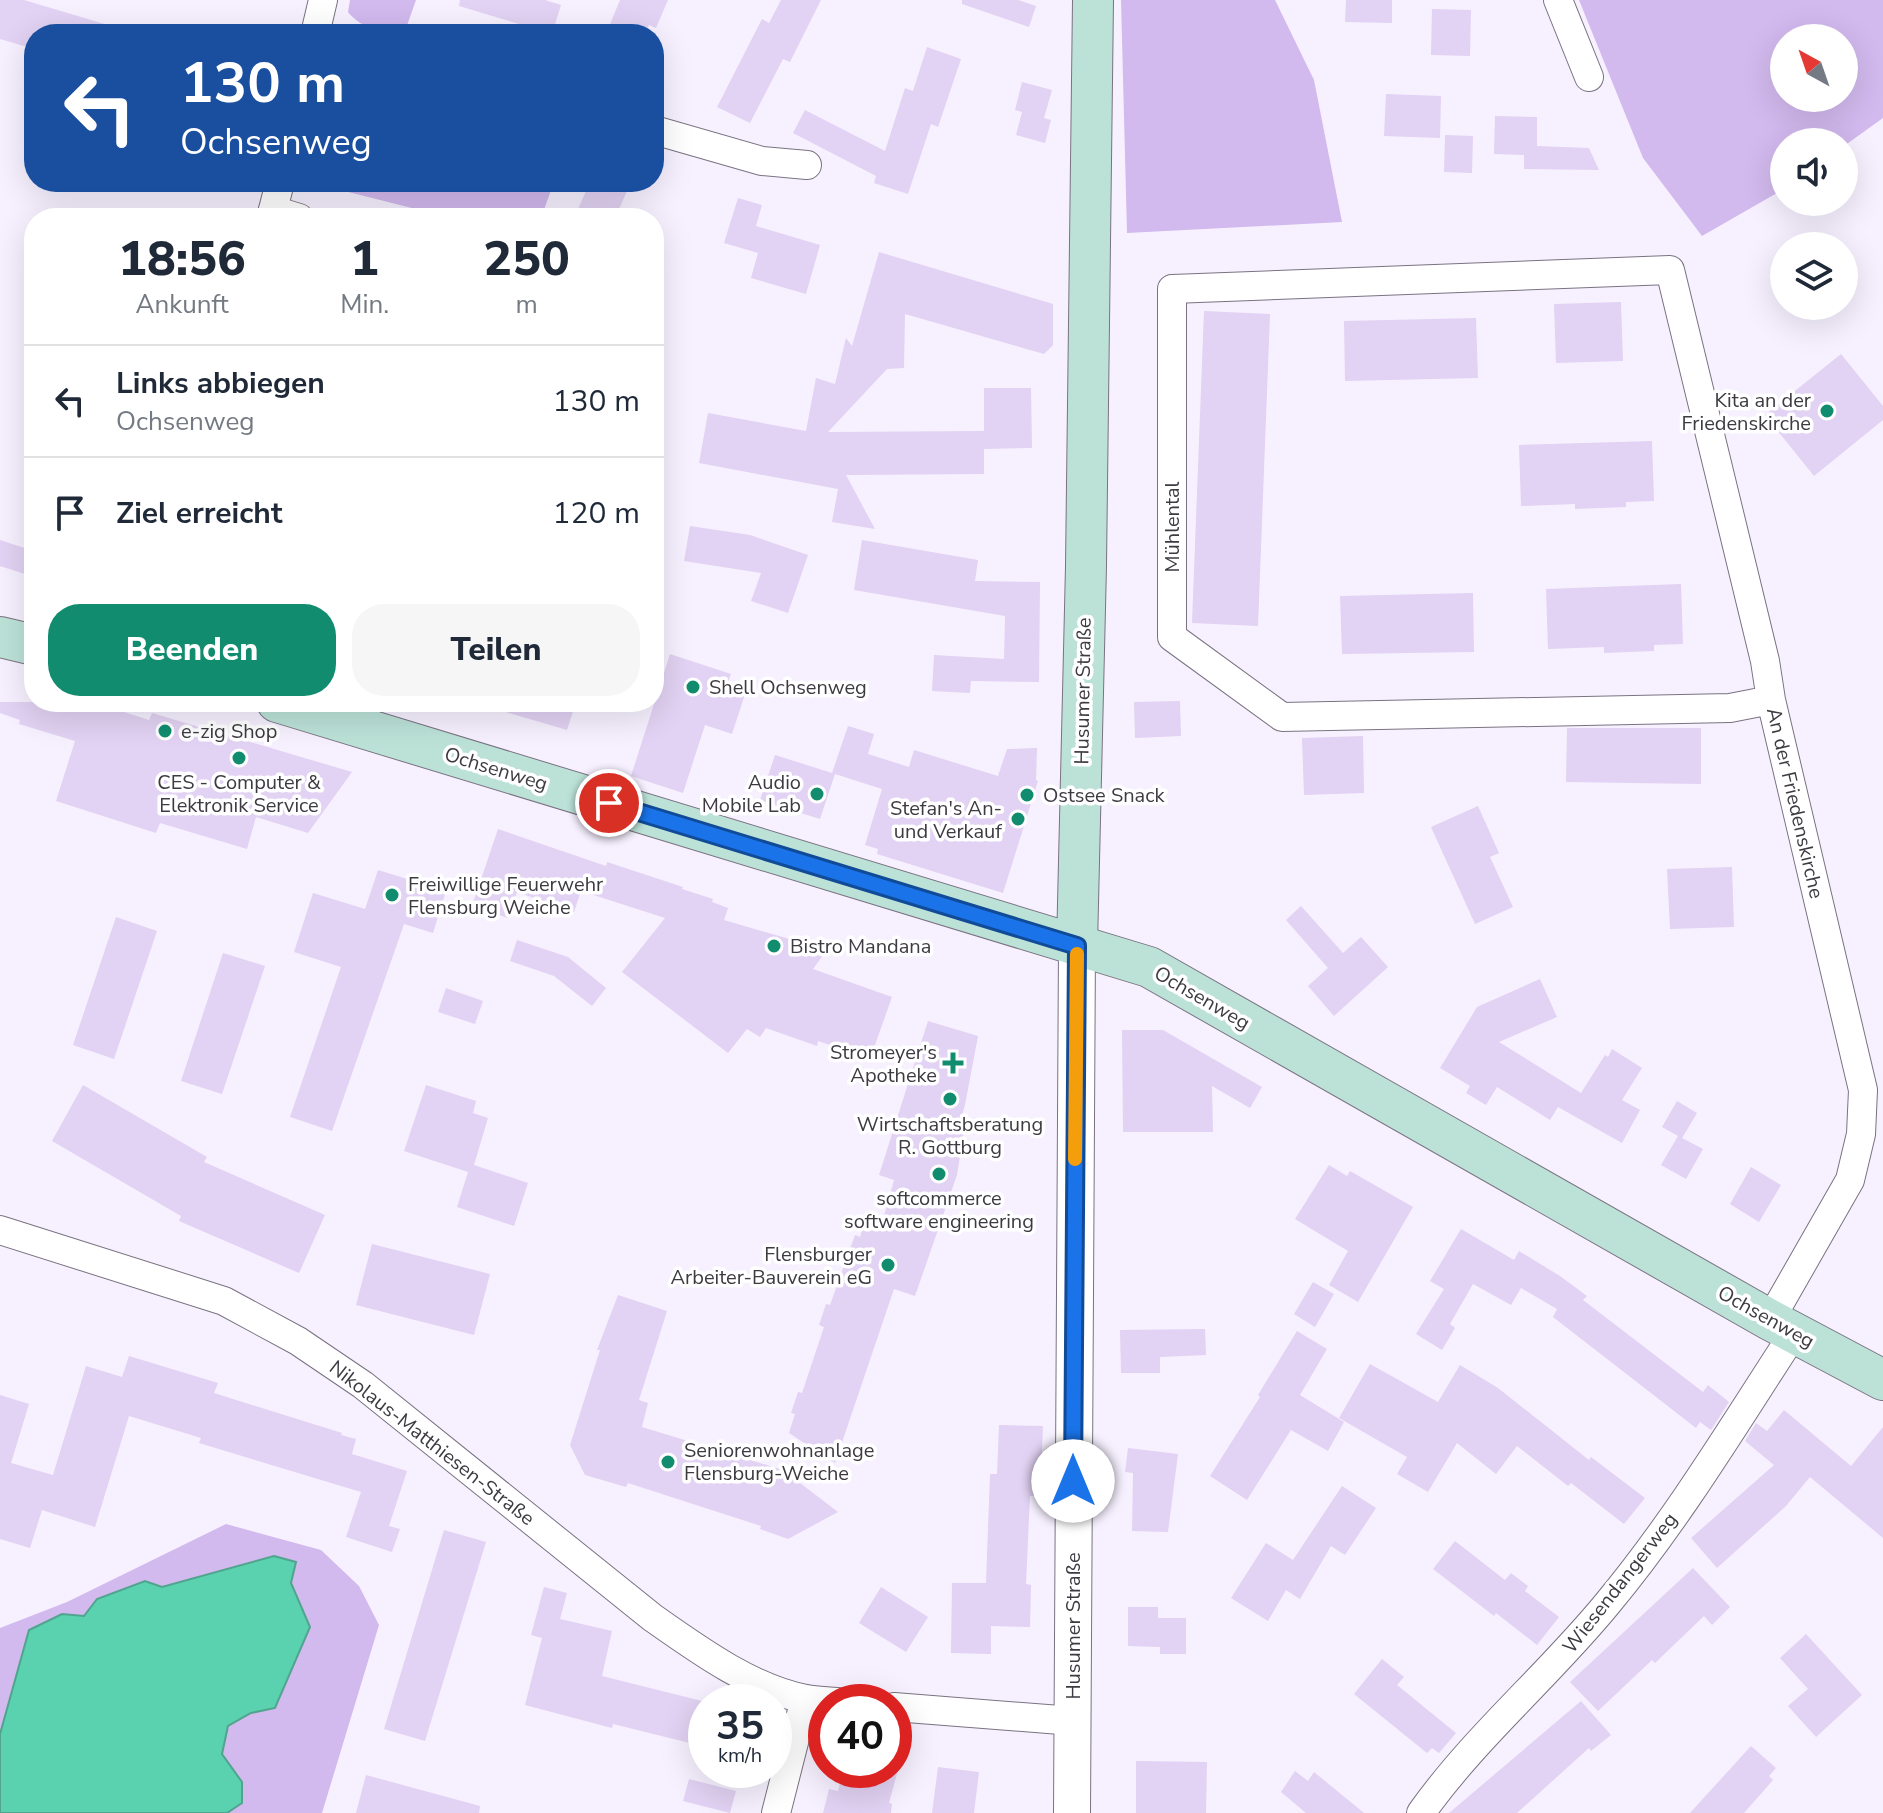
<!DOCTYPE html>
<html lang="de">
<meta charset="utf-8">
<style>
body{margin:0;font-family:"Nunito Sans",sans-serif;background:#f6f6f7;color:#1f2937;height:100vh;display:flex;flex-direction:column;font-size:30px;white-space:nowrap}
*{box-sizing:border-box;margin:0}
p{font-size:26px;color:#747a83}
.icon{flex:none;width:44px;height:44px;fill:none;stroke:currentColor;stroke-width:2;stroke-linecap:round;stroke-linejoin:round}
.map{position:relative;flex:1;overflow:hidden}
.side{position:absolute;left:24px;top:208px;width:640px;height:504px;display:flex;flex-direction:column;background:#fff;border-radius:32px;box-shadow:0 8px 32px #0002}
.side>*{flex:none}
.top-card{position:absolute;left:24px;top:24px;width:640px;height:168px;border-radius:32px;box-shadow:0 8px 32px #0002;background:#1a4fa0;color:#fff;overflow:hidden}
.needle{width:52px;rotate:320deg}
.fabs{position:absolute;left:1770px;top:24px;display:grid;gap:16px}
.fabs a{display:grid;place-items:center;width:88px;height:88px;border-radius:50%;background:#fff;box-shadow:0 8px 32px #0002;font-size:40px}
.speed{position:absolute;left:688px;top:1684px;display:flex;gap:16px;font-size:40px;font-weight:700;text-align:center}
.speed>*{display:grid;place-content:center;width:104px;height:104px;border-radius:50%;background:#fff;box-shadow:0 8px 32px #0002;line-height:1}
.speed small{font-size:20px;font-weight:400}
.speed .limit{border:12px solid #d22;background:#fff;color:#111}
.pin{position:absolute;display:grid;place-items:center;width:68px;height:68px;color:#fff;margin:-34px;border:4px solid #fff;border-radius:50%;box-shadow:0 2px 8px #0007}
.me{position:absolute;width:88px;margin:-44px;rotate:0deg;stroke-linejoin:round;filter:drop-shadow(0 0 6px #0008)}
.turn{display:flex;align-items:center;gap:28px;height:168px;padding:0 24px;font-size:36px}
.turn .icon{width:104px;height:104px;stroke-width:2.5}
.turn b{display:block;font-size:56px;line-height:68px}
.eta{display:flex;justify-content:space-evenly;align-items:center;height:136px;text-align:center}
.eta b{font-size:48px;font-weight:800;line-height:56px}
.cta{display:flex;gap:16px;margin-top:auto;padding:16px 24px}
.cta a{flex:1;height:92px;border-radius:32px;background:#118c6f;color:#fff;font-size:32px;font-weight:800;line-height:92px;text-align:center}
.cta a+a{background:#f6f6f7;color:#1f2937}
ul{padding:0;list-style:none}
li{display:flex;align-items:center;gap:24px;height:112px;padding:0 24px;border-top:2px solid #e0e1e3}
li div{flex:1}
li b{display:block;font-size:30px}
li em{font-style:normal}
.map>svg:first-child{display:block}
.green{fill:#d2b9ee;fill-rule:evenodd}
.water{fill:#5ad1af;stroke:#51a48e;stroke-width:2}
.building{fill:#e2d2f3}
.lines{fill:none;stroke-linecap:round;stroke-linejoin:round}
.minor-casing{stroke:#7a7282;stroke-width:30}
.tertiary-casing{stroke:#7a7282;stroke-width:38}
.secondary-casing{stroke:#7a7282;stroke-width:42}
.minor{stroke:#fff;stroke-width:28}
.tertiary{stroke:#fff;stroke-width:36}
.secondary{stroke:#bce2d8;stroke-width:40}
.route-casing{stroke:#114b97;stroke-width:20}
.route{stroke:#1a73e8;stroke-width:14}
.slow{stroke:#f59e0b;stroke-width:14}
.poi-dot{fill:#118c6f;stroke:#fff;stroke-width:3}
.labels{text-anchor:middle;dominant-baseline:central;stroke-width:7;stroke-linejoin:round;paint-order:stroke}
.poi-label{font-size:20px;fill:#3d3a41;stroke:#fff;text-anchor:start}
.street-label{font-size:20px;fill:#3d3a41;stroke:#fff}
</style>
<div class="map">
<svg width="1883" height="1813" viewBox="0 0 1883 1813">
<rect width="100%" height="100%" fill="#f7f1ff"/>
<g class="green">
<path d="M 350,0 L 416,0 L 404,34 C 382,34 361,28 348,12 Z"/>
<path d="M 1121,0 L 1275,0 L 1314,80 L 1342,222 L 1127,233 Z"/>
<path d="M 1579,0 L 1883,0 L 1883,118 L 1844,146 L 1844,142 L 1784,142 L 1784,189 L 1702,236 L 1643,158 ZM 1784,38 L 1844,38 L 1844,98 L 1784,98 Z"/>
<path d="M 309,182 L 554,182 L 541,218 L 451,218 Z"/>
<path d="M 226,1524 L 321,1550 L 359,1586 L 379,1625 L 322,1813 L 0,1813 L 0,1628 L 67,1602 Z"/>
</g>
<path class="water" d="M 274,1556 L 296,1562 L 291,1583 L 310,1627 L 275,1708 L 251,1713 L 228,1726 L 222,1754 L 242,1782 L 242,1803 L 227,1813 L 0,1813 L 0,1734 L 29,1630 L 62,1614 L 84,1616 L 97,1599 L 145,1581 L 162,1587 Z"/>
<g class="building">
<path d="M 0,0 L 24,0 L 118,28 L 117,34 L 34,34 L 34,49 L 0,39 Z"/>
<path d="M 460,0 L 545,0 L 561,5 L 552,34 L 459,6 Z"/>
<path d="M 620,0 L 668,0 L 656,28 L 649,25 L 645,34 L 606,34 Z"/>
<path d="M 781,0 L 821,0 L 790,62 L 783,59 L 750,123 L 717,107 L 762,19 L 769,23 Z"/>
<path d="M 962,0 L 1018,0 L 1036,6 L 1029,27 L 962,4 Z"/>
<path d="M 1346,0 L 1392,0 L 1392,23 L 1345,22 Z"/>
<path d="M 1432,9 L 1471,10 L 1470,56 L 1431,55 Z"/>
<path d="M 927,47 L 961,59 L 938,127 L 931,124 L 908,194 L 874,183 L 876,176 L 793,133 L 805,110 L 885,151 L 905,88 L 913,91 Z"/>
<path d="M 1022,82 L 1052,90 L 1044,118 L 1051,120 L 1045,143 L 1016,135 L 1022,112 L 1015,110 Z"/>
<path d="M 1386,94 L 1441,96 L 1440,138 L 1384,136 Z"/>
<path d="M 1495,116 L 1537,117 L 1537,146 L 1589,148 L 1599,170 L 1524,169 L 1524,155 L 1494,154 Z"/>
<path d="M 1445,135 L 1473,136 L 1472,173 L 1444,172 Z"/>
<path d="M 590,182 L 631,182 L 615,218 L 574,218 Z"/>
<path d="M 738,198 L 762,205 L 756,226 L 820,245 L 806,294 L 751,278 L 758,253 L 724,243 Z"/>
<path d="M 879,252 L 1053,304 L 1053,345 L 1044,354 L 905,314 L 904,368 L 887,369 L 828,432 L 984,431 L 984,388 L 1031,388 L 1032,448 L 984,449 L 984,436 L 984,474 L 846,475 L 875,529 L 832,522 L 838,489 L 699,463 L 708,413 L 806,431 L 816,378 L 835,384 L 846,338 L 852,346 Z"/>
<path d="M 1621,302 L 1623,361 L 1556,363 L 1554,304 Z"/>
<path d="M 1204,311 L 1270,314 L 1258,626 L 1192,623 Z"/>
<path d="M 1476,318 L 1478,378 L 1345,381 L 1344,321 Z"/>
<path d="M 1841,354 L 1883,406 L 1883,420 L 1814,476 L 1765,415 Z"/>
<path d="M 1652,441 L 1654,501 L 1626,502 L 1626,507 L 1575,509 L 1575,504 L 1521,506 L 1519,445 Z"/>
<path d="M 690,526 L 750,535 L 808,555 L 788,613 L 751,601 L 761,573 L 684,561 Z"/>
<path d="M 0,540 L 34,551 L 34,577 L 0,566 Z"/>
<path d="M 862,540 L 978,560 L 975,581 L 1040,582 L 1039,682 L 971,681 L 970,693 L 932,691 L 934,655 L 1004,659 L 1005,616 L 854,590 Z"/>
<path d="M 1681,584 L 1683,644 L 1654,645 L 1654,651 L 1604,653 L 1604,647 L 1548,649 L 1546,589 Z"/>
<path d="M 1473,593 L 1474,652 L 1342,654 L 1340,596 Z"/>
<path d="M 670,654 L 731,674 L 728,682 L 747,688 L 732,734 L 705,725 L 683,793 L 631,776 Z"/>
<path d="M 1180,701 L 1181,736 L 1135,738 L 1134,702 Z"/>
<path d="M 0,702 L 93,702 L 149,720 L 152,713 L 352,772 L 308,833 L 256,817 L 247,849 L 160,823 L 156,833 L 56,801 L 75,741 L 19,724 L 20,720 L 0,713 Z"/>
<path d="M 493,702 L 576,702 L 567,730 L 492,708 Z"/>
<path d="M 848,726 L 874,734 L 868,754 L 909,767 L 914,750 L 998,776 L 1007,749 L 1037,748 L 1036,780 L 1038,781 L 1003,893 L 877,854 L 878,849 L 865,845 L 882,789 L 835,774 L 820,819 L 760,800 L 775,755 L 832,773 Z"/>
<path d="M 1567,728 L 1701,728 L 1701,784 L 1566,782 Z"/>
<path d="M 1363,736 L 1364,793 L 1304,795 L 1302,738 Z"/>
<path d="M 1478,806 L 1499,853 L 1490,857 L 1513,907 L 1475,924 L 1431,827 Z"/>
<path d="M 498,829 L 606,866 L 607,862 L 683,887 L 682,889 L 713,899 L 712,902 L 728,908 L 724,920 L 827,950 L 813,969 L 892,997 L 870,1059 L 818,1041 L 817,1046 L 766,1028 L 760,1037 L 747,1029 L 728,1053 L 622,972 L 665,918 L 581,891 L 574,912 L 517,892 L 508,918 L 472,906 Z"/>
<path d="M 1732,867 L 1734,927 L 1670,929 L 1667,869 Z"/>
<path d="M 378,870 L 446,891 L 433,933 L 404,924 L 332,1131 L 290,1117 L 341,967 L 294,952 L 313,893 L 365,909 Z"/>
<path d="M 1301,906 L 1343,953 L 1361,937 L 1388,967 L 1334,1016 L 1308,986 L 1328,968 L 1286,920 Z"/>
<path d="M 116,917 L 157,931 L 114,1059 L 73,1045 Z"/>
<path d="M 517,940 L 568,957 L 606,988 L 592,1006 L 554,976 L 510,961 Z"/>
<path d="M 223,953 L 265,966 L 222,1094 L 181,1081 Z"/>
<path d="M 1540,979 L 1557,1017 L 1499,1042 L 1581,1093 L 1605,1055 L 1608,1057 L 1612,1049 L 1642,1068 L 1622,1100 L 1640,1110 L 1622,1143 L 1558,1107 L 1550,1120 L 1497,1087 L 1486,1105 L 1466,1093 L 1470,1086 L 1440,1068 L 1477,1007 Z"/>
<path d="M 446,988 L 483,1001 L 475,1024 L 438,1012 Z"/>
<path d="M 928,1021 L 978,1036 L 965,1105 L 958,1129 L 964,1131 L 957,1175 L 915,1296 L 894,1289 L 835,1463 L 789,1433 L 795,1414 L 791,1413 L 798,1392 L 802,1393 L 824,1327 L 819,1325 L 826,1304 L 830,1305 L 855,1235 L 860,1237 L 866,1218 L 882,1223 L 894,1180 L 879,1175 Z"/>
<path d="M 1122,1030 L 1163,1030 L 1262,1087 L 1250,1108 L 1212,1086 L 1213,1132 L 1123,1132 Z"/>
<path d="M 83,1085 L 207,1157 L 204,1162 L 325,1215 L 299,1273 L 179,1221 L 181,1216 L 52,1141 Z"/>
<path d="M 426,1085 L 476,1101 L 473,1113 L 488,1118 L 474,1165 L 528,1183 L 514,1226 L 457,1207 L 468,1172 L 404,1151 Z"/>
<path d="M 1677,1101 L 1697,1113 L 1682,1138 L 1703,1149 L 1686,1179 L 1661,1165 L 1678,1136 L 1662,1127 Z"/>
<path d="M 1329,1165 L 1347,1176 L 1350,1171 L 1413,1207 L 1358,1302 L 1329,1285 L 1348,1251 L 1295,1219 Z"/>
<path d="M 1751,1167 L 1781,1185 L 1759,1222 L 1730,1204 Z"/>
<path d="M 1461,1229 L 1514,1260 L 1519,1251 L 1560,1276 L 1587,1296 L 1583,1300 L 1703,1392 L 1708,1385 L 1729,1402 L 1711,1430 L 1700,1422 L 1696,1428 L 1553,1317 L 1557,1309 L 1521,1288 L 1511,1305 L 1473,1284 L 1450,1324 L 1455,1328 L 1442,1350 L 1416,1334 L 1444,1289 L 1430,1281 Z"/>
<path d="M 372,1244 L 490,1274 L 474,1335 L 356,1305 Z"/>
<path d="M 1313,1282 L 1334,1294 L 1315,1327 L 1294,1314 Z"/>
<path d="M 618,1295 L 667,1311 L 639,1400 L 648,1403 L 642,1427 L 783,1470 L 838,1512 L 788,1539 L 760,1529 L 761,1526 L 628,1483 L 626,1487 L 585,1475 L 570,1445 L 600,1350 L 597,1350 Z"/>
<path d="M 1205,1329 L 1206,1355 L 1160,1357 L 1160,1373 L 1121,1373 L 1120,1330 Z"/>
<path d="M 1297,1331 L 1327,1349 L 1300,1395 L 1344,1422 L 1328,1451 L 1291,1430 L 1247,1500 L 1210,1476 L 1260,1397 L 1258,1395 Z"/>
<path d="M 129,1356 L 218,1383 L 214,1393 L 342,1433 L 341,1435 L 356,1439 L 352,1454 L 407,1471 L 389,1526 L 400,1529 L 392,1552 L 346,1537 L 361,1492 L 199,1443 L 201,1438 L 129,1416 L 95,1527 L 42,1510 L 30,1548 L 0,1539 L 0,1395 L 29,1404 L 11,1463 L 53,1475 L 86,1366 L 122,1377 Z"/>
<path d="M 1370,1364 L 1438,1402 L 1460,1365 L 1498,1388 L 1589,1460 L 1591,1457 L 1645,1498 L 1624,1524 L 1571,1483 L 1568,1486 L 1517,1446 L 1496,1474 L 1457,1443 L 1428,1492 L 1397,1474 L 1407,1457 L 1339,1418 Z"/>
<path d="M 1784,1410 L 1851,1466 L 1883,1427 L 1883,1538 L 1810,1477 L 1786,1506 L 1717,1568 L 1691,1538 L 1774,1465 L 1745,1441 L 1756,1423 L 1767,1431 Z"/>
<path d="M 999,1425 L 1043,1426 L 1040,1496 L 1030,1496 L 1026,1584 L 1031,1585 L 1030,1627 L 991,1626 L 991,1654 L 951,1653 L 952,1583 L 986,1583 L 990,1474 L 997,1474 Z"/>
<path d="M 1128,1448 L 1178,1454 L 1168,1532 L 1132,1531 L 1133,1473 L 1125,1472 Z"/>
<path d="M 1342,1486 L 1376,1508 L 1345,1555 L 1331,1546 L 1300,1599 L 1286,1590 L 1268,1621 L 1231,1598 L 1266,1543 L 1293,1560 Z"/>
<path d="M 444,1530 L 486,1542 L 425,1741 L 384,1729 Z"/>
<path d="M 1455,1541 L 1505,1580 L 1511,1573 L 1528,1586 L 1525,1591 L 1559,1617 L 1537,1645 L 1496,1613 L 1494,1616 L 1433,1569 Z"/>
<path d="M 1693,1568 L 1730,1607 L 1712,1625 L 1704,1616 L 1655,1663 L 1652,1660 L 1598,1711 L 1570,1682 Z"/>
<path d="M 544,1587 L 567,1593 L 560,1619 L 612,1631 L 602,1676 L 706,1702 L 706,1747 L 613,1724 L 612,1728 L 525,1705 L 542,1638 L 531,1635 Z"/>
<path d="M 881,1587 L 928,1617 L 906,1652 L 859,1623 Z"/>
<path d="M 1128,1607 L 1158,1607 L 1158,1618 L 1186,1618 L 1186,1654 L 1160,1654 L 1160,1647 L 1128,1646 Z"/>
<path d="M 1806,1634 L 1862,1695 L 1816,1737 L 1788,1706 L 1808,1689 L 1780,1658 Z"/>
<path d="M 1382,1659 L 1404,1677 L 1397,1685 L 1456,1733 L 1439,1753 L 1432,1748 L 1427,1753 L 1354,1694 Z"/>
<path d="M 1581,1701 L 1611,1735 L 1591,1751 L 1589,1748 L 1517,1813 L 1449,1813 Z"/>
<path d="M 1751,1746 L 1776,1768 L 1769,1776 L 1773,1780 L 1744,1813 L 1690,1813 Z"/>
<path d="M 1136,1761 L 1207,1762 L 1206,1813 L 1136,1813 Z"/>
<path d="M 938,1767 L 979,1772 L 974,1813 L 932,1813 Z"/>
<path d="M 843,1770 L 898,1770 L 889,1803 L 892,1804 L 891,1813 L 823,1813 L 829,1789 L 838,1791 Z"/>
<path d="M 1295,1771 L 1308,1781 L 1314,1772 L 1364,1813 L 1306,1813 L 1281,1792 Z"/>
<path d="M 366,1775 L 480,1806 L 479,1813 L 356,1813 Z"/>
<path d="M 689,1779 L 736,1791 L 730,1813 L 683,1801 Z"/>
</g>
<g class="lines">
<defs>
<g id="minor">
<path d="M 1558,0 L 1589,77"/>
<path d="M 315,34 L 323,0"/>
<path d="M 654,130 L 762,161 L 807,165"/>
<path d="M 273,210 L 299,218"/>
<path d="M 271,218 L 280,182"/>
<path d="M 0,1230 L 224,1301 L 298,1341 L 363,1385 L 653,1618 C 697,1649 752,1689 806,1699 C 816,1701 827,1701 837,1702"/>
<path d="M 1770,1320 L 1850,1180 L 1861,1134 L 1863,1090 L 1771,700 L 1765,661 L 1670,270 L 1172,289 L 1172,637 L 1282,717 L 1730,708 L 1771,700"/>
<path d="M 894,1707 L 1073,1721"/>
<path d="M 776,1813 L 805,1699"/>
<path d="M 1421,1813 C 1475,1737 1548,1676 1607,1604 C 1677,1520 1734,1425 1794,1333"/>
</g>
<path id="tertiary" d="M 1072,1813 L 1077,946"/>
<g id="secondary">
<path d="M 0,637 L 34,645"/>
<path d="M 277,702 L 1149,967 L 1770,1320 L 1883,1380"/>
<path d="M 1077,946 L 1086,566 L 1093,0"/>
</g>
</defs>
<use href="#minor" class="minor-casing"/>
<use href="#tertiary" class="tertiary-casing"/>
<use href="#secondary" class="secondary-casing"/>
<use href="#minor" class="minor"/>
<use href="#tertiary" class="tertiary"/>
<use href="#secondary" class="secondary"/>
</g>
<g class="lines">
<defs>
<path id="route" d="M 609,803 L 1077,946 L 1073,1481"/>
</defs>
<use href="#route" class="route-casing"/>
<use href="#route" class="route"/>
<path class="slow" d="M 1075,1159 L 1077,954"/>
</g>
<g class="poi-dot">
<circle cx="1827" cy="411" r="8"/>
<circle cx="693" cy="687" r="8"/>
<circle cx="165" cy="731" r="8"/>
<circle cx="239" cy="758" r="8"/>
<circle cx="817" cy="794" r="8"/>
<circle cx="1027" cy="795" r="8"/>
<circle cx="1018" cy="819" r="8"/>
<circle cx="392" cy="895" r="8"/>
<circle cx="774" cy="946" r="8"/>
<path d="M949 1051h8v8h8v8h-8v8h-8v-8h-8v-8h8z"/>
<circle cx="950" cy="1099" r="8"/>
<circle cx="939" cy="1174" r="8"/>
<circle cx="888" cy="1265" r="8"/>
<circle cx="668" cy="1462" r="8"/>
</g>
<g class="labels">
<g class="poi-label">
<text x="1811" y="400" text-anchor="end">Kita an der<tspan x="1811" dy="23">Friedenskirche</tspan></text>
<text x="709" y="687">Shell Ochsenweg</text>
<text x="181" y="731">e-zig Shop</text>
<text x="239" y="782" text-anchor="middle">CES - Computer &amp;<tspan x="239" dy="23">Elektronik Service</tspan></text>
<text x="801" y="782" text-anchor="end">Audio<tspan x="801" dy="23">Mobile Lab</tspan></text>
<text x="1043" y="795">Ostsee Snack</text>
<text x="1002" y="808" text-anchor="end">Stefan's An-<tspan x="1002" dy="23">und Verkauf</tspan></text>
<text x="408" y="884">Freiwillige Feuerwehr<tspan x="408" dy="23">Flensburg Weiche</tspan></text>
<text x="790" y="946">Bistro Mandana</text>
<text x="937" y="1052" text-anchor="end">Stromeyer's<tspan x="937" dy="23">Apotheke</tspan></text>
<text x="950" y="1124" text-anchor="middle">Wirtschaftsberatung<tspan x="950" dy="23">R. Gottburg</tspan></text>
<text x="939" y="1198" text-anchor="middle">softcommerce<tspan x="939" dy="23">software engineering</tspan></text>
<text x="872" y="1254" text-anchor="end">Flensburger<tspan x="872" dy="23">Arbeiter-Bauverein eG</tspan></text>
<text x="684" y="1450">Seniorenwohnanlage<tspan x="684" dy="23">Flensburg-Weiche</tspan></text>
</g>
<g class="street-label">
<text transform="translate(1172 527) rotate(-90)">Mühlental</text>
<text transform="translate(1083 691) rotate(-89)">Husumer Straße</text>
<text transform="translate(496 769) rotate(17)">Ochsenweg</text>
<text transform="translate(1795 803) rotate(77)">An der Friedenskirche</text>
<text transform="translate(1202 998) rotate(30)">Ochsenweg</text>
<text transform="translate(1766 1317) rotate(29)">Ochsenweg</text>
<text transform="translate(432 1443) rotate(38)">Nikolaus-Matthiesen-Straße</text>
<text transform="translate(1620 1583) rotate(-52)">Wiesendangerweg</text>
<text transform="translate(1073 1626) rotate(-90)">Husumer Straße</text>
</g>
</g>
</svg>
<div class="fabs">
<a><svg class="needle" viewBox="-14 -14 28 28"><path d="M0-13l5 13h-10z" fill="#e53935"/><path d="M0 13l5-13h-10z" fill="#747a83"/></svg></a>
<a><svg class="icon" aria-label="sound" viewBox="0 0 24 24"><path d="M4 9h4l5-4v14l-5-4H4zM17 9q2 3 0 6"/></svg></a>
<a><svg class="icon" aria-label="layers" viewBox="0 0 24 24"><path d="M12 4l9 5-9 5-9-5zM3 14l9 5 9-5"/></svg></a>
</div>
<div class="speed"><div>35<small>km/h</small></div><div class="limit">40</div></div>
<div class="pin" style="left:609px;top:803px;background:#d93025"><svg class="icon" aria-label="arrive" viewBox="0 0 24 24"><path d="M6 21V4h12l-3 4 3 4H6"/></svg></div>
<svg class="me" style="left:1073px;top:1481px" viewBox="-20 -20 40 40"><circle r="19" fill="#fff"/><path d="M0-13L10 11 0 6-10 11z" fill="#1a73e8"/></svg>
<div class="top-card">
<div class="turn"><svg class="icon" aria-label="left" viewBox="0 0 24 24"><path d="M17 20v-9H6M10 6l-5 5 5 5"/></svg><div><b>130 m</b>Ochsenweg</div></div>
</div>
<section class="side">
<div class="eta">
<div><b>18:56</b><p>Ankunft</p></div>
<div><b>1</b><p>Min.</p></div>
<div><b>250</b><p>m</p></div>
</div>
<ul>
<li><svg class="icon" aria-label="left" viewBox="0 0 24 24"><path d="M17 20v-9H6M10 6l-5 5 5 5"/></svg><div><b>Links abbiegen</b><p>Ochsenweg</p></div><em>130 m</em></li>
<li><svg class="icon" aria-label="arrive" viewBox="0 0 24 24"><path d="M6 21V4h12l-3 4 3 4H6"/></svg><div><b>Ziel erreicht</b></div><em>120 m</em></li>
</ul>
<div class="cta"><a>Beenden</a><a>Teilen</a></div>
</section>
</div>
